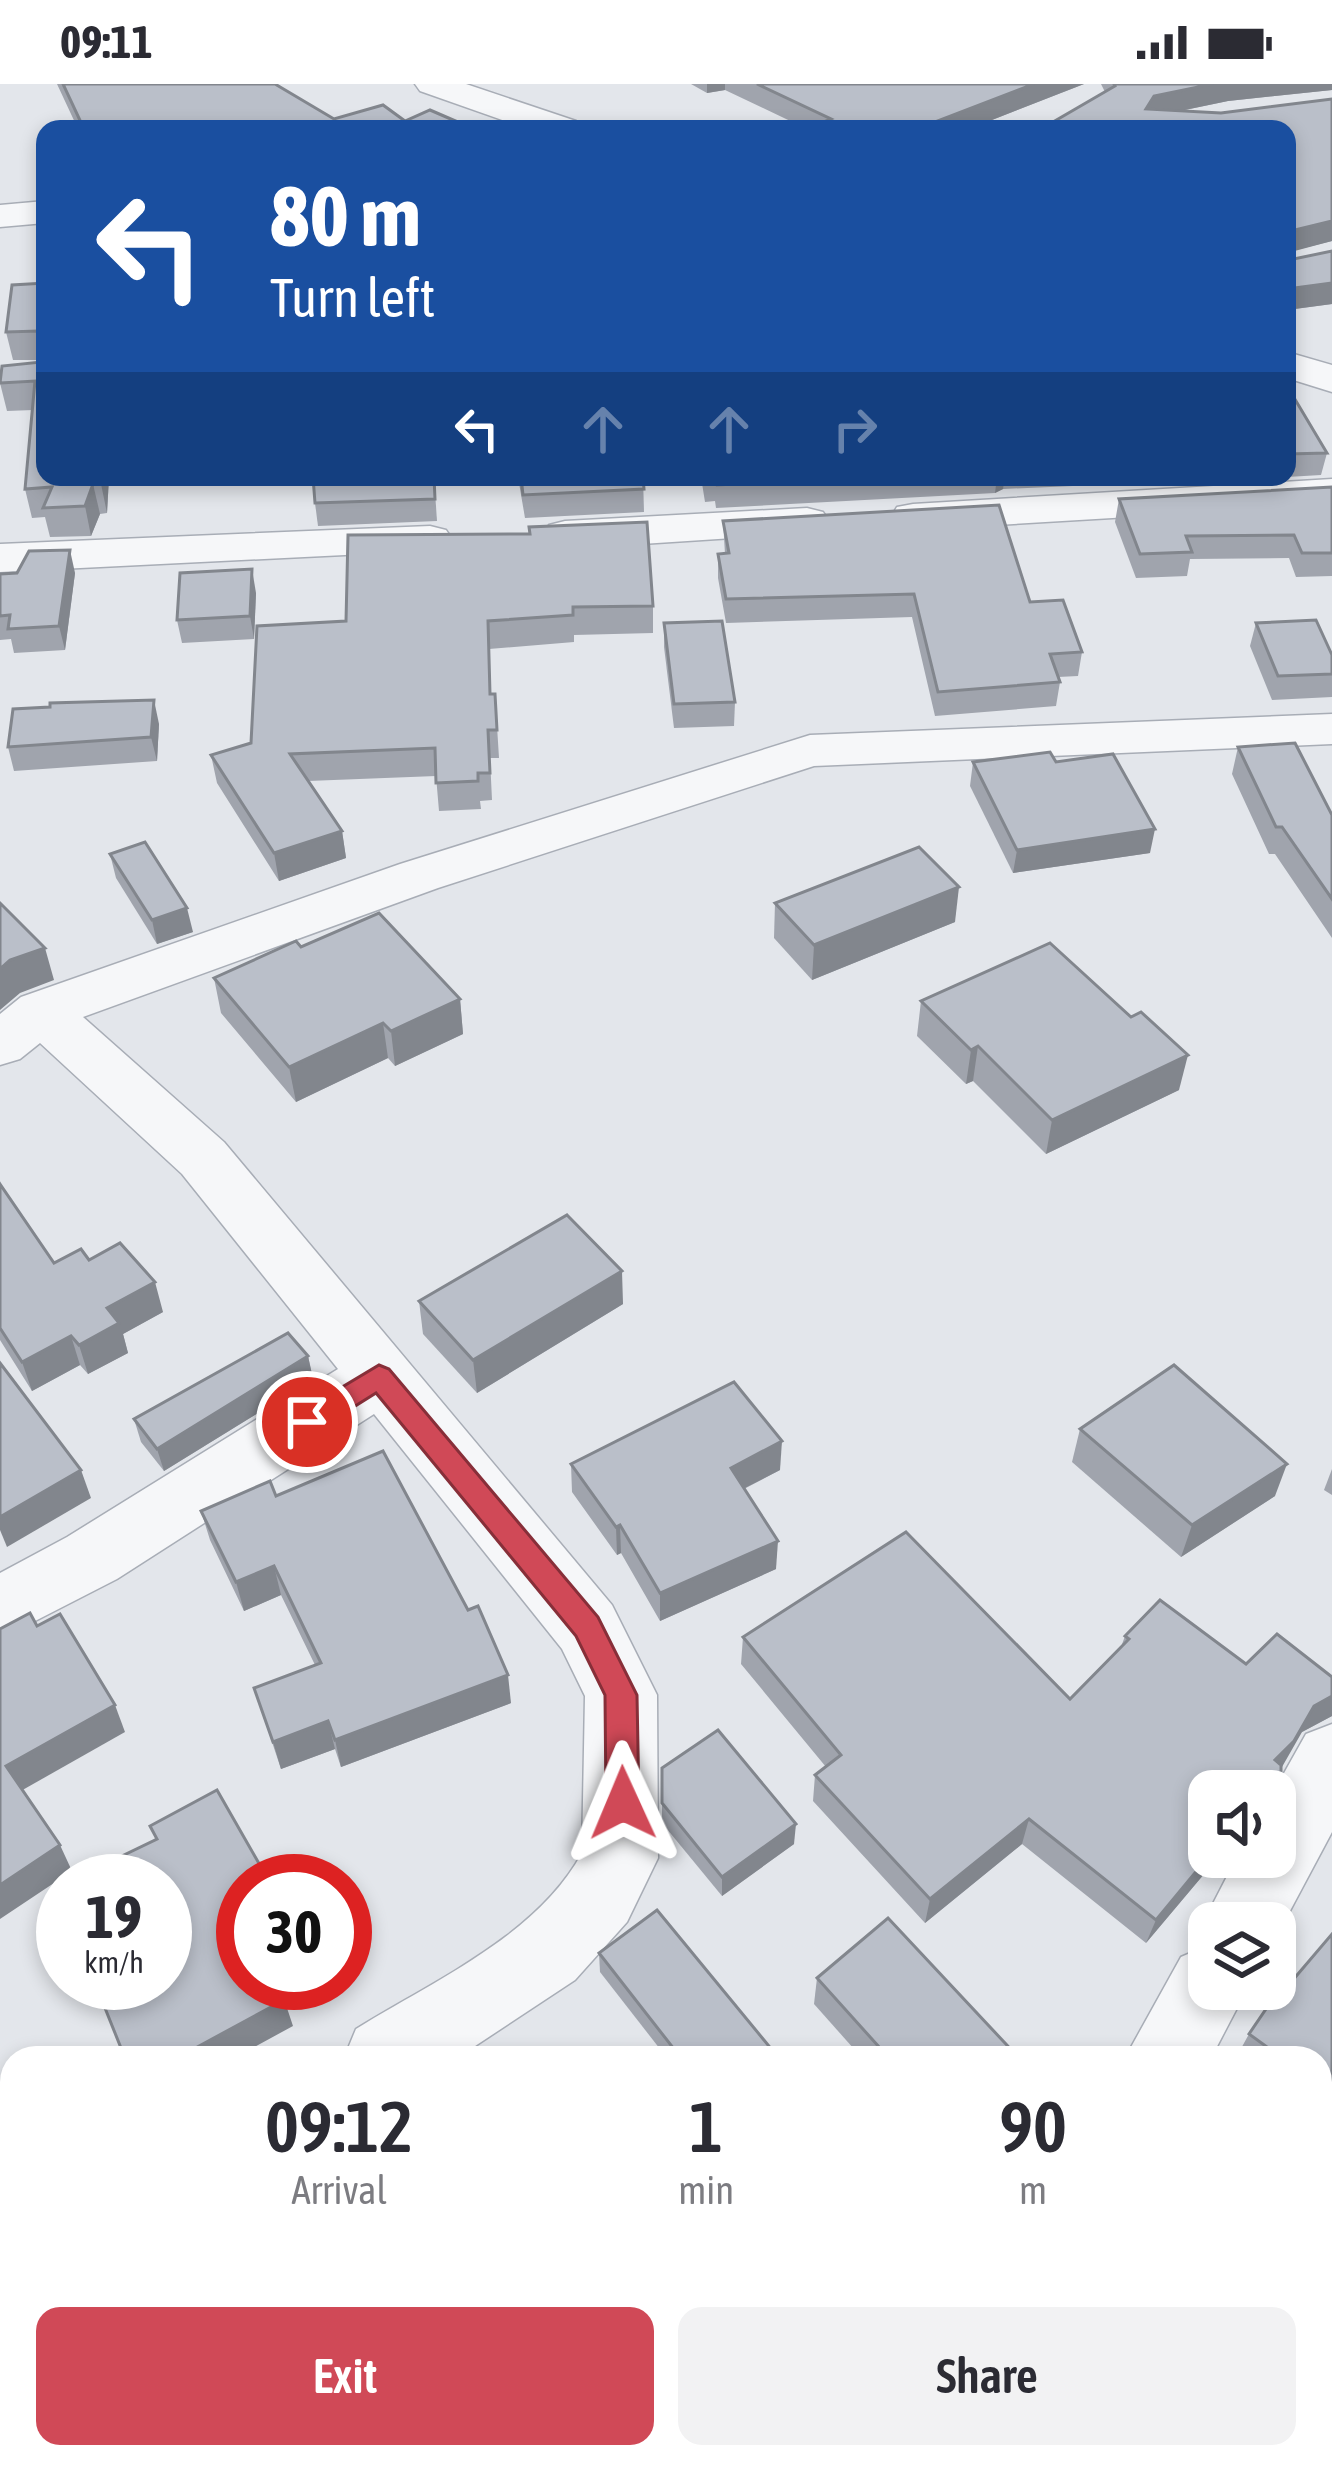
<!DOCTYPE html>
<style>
body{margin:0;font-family:"Asap Condensed",sans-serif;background:#f2f2f3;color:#2b2b33;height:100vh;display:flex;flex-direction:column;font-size:45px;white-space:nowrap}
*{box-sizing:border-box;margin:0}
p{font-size:39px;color:#7c7c81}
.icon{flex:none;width:66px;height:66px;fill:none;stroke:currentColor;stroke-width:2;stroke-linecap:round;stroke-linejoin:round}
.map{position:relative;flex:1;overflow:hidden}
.panel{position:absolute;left:0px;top:1962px;width:1332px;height:423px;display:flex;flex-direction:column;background:#fff;border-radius:36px 36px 0 0;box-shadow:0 6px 18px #0003}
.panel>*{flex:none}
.top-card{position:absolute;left:36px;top:36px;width:1260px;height:366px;border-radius:24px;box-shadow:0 6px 18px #0003;background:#1a4fa0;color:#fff;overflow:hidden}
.controls{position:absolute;left:1188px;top:1686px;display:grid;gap:24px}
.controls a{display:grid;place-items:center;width:108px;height:108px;border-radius:24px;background:#fff;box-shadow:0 6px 18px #0003;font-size:60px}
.speed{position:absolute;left:36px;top:1770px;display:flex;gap:24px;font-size:60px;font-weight:700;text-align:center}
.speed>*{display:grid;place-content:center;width:156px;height:156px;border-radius:50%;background:#fff;box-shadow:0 6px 18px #0003;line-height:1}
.speed small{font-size:30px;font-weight:400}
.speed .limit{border:18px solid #d22;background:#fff;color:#111}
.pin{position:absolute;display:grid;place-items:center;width:102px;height:102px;color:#fff;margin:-51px;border:6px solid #fff;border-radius:50%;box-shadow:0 3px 12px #0007}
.me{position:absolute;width:132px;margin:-66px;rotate:359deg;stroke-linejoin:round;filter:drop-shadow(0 0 9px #0008)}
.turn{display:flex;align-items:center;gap:42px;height:252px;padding:0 36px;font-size:54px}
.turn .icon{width:156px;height:156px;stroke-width:2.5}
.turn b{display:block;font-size:84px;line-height:102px}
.lanes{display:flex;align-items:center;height:114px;padding:0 36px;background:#0003;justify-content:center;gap:60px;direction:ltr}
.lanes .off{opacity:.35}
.eta{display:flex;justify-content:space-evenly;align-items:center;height:204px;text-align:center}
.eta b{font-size:72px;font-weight:600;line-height:84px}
.primary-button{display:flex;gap:24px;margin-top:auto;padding:24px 36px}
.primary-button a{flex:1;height:138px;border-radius:24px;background:#d04957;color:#fff;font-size:48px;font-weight:600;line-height:138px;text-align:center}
.primary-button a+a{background:#f2f2f3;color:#2b2b33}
.status{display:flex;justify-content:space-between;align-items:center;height:84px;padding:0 60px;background:#fff;direction:ltr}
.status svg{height:33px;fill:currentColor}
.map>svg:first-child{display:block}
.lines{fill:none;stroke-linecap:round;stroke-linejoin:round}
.minor-casing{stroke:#a8adb6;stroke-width:3}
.minor{fill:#f6f7f9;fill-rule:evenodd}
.wall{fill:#a0a4ad}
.shaded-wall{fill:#82868d}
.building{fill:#babfc9;stroke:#82868d;stroke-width:3}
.route{fill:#d04957;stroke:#872f39;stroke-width:3}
</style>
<div class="status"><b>09:11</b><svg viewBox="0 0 49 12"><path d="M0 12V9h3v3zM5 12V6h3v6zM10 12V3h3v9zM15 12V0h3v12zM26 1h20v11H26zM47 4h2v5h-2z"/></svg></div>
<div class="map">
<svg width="1332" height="2384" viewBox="0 0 1332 2384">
<rect width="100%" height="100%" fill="#e3e6eb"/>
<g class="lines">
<defs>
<g id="minor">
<path d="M 415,0 L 466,0 L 576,37 L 581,45 L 528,45 L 420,7 Z"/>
<path d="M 45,117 L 45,139 L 0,143 L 0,121 Z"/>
<path d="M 1287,268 L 1332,281 L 1332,308 L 1287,294 Z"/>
<path d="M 1332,395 L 1332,421 L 913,446 L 897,443 L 891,433 L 897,423 L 913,420 Z"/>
<path d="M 807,424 L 823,428 L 830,438 L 823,448 L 565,465 L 549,461 L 542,451 L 549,441 L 565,437 Z"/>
<path d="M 430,442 L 446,446 L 453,456 L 446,466 L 0,488 L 0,460 Z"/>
<path d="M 1332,630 L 1332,660 L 814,682 L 438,804 L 83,933 L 224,1058 L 612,1521 L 657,1611 L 658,1774 L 627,1838 L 575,1896 L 457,1974 L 344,1974 L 356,1945 C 433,1897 537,1852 582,1769 L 585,1612 L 562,1565 L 374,1330 L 117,1495 L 0,1555 L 0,1489 L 67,1453 L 338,1285 L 182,1090 L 40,959 L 20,975 L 0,981 L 0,930 L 21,913 L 400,780 L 810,651 Z"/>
<path d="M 1332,1640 L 1332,1748 L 1275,1855 L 1275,1839 L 1209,1839 L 1209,1853 L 1203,1839 L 1237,1773 L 1275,1773 L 1274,1707 L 1306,1650 Z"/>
<path d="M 1209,1861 L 1209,1905 L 1247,1905 L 1211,1974 L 1125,1974 L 1181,1873 Z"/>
<path d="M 12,2235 L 12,2329 L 0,2334 L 0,2240 Z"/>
<path d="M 856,2373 L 951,2373 L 946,2384 L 851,2384 Z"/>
</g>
</defs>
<use href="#minor" class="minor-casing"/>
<use href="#minor" class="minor"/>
</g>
<g class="wall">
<path d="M 57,0 L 275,0 L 334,35 L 405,37 L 474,45 L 78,45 Z"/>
<path d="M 691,0 L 1084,0 L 969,45 L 807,45 L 725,6 L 707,9 Z"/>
<path d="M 1101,0 L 1332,0 L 1332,6 L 1228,17 L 1180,27 L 1221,29 L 1332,15 L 1332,157 L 1288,168 L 1289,176 L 1332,167 L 1332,220 L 1287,226 L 1287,45 L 1041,45 L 1105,8 Z"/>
<path d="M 45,199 L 45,393 L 109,393 L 107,429 L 100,430 L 91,452 L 50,453 L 45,433 L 32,434 L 25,405 L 33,326 L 7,327 L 0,299 L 42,278 L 42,276 L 13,276 L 6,248 Z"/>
<path d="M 1287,313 L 1327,369 L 1321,391 L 1287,393 Z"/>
<path d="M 434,393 L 437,437 L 318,442 L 315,419 Z"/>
<path d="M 518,393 L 643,393 L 644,428 L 525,434 Z"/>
<path d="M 701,393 L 1277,393 L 1003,405 L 995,409 L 716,424 L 715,417 L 705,418 Z"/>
<path d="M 1332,403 L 1332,492 L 1296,493 L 1289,474 L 1190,475 L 1187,492 L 1136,494 L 1115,438 L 1119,415 Z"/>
<path d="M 723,437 L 1030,518 L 1082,568 L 1078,592 L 1058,593 L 1060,598 L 1056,622 L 935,632 L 912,533 L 726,539 L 718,494 L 718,470 L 725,470 Z"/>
<path d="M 348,451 L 653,522 L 653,549 L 574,551 L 574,558 L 489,565 L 491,610 L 495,610 L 499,674 L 490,674 L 492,716 L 480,717 L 481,725 L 439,727 L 436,692 L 308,697 L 342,747 L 346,774 L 279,797 L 217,699 L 211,671 L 251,659 L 346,537 Z"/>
<path d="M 75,489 L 65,566 L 14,569 L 11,555 L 0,556 L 0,490 Z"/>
<path d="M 256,509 L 254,555 L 182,559 L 177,536 Z"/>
<path d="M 664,539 L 735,618 L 734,642 L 674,644 L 664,563 Z"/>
<path d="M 1256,539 L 1332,590 L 1332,613 L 1272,616 L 1250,562 Z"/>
<path d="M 159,640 L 157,677 L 14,687 L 8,663 Z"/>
<path d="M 1238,663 L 1332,731 L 1332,854 L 1275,770 L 1269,770 L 1232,690 Z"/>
<path d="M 973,678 L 1056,678 L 1150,769 L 1013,789 L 970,702 Z"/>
<path d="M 110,770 L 193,848 L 157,860 L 116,794 Z"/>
<path d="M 775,819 L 955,838 L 812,896 L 774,854 Z"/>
<path d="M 301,863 L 460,915 L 463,950 L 395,982 L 388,974 L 296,1018 L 221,929 L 214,894 Z"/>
<path d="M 921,917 L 1179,1006 L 1046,1070 L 973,997 L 966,1000 L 917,952 Z"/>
<path d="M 0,1100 L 54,1179 L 89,1176 L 163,1228 L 123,1250 L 128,1269 L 88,1290 L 80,1281 L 32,1307 L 0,1256 Z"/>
<path d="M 419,1217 L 623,1220 L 477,1309 L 423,1250 Z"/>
<path d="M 308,1272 L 313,1295 L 164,1387 L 141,1358 L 134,1335 Z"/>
<path d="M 1080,1345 L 1275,1412 L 1181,1473 L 1072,1378 Z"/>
<path d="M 571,1380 L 780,1386 L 744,1405 L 776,1485 L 660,1537 L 621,1469 L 617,1471 L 572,1408 Z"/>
<path d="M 1332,1385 L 1332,1411 L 1324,1406 Z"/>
<path d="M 276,1412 L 511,1619 L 341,1683 L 335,1665 L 281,1685 L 254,1604 L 315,1581 L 281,1511 L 244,1527 L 210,1456 L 201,1427 Z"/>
<path d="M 1125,1552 L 1246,1580 L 1332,1593 L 1332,1632 L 1302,1648 L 1209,1707 L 1209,1773 L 1233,1773 L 1223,1784 L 1215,1777 L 1146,1859 L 1022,1760 L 925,1839 L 813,1717 L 815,1691 L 826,1683 L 741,1580 L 743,1553 L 1070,1615 L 1121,1563 Z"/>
<path d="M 662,1684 L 794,1760 L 722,1812 L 662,1739 Z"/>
<path d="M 1332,1850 L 1332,2038 L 1320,2029 L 1320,1974 L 1244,1974 L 1238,1970 L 1249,1950 Z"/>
<path d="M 599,1869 L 773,1974 L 667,1974 L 600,1888 Z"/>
<path d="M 817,1894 L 1019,1974 L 862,1974 L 814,1920 Z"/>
<path d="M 659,2373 L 828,2373 L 820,2380 L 822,2384 L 667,2384 Z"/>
<path d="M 1267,2373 L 1320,2373 L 1332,2384 L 1282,2384 Z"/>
</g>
<g class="shaded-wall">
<path d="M 707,0 L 725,0 L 725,6 L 707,9 Z"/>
<path d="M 1034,0 L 1084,0 L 969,45 L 917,45 Z"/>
<path d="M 1213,0 L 1332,0 L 1332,6 L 1228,17 L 1151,33 L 1146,25 L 1154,12 Z"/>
<path d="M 1332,137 L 1332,157 L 1287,169 L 1287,148 Z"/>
<path d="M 1332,199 L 1332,220 L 1287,226 L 1287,205 Z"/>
<path d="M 102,393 L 109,393 L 107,429 L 101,400 Z"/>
<path d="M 997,393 L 1005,393 L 1003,405 L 995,409 Z"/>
<path d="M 93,400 L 100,430 L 91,452 L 85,422 Z"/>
<path d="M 70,466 L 75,489 L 65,566 L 59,542 Z"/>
<path d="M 252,485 L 256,509 L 254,555 L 250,532 Z"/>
<path d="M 154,616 L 159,640 L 157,677 L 151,653 Z"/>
<path d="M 1155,745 L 1150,769 L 1013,789 L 1017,766 Z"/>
<path d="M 342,747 L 346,774 L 279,797 L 274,769 Z"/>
<path d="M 959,803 L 955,838 L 812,896 L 814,861 Z"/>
<path d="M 187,824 L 193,848 L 157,860 L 152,836 Z"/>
<path d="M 45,864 L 54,896 L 20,909 L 0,926 L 0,885 L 10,876 Z"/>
<path d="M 460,915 L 463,950 L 395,982 L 391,947 Z"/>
<path d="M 383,939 L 388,974 L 296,1018 L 289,983 Z"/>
<path d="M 978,962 L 973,997 L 966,1000 L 971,966 Z"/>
<path d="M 1188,971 L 1179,1006 L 1046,1070 L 1052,1036 Z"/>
<path d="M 622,1187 L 623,1220 L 477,1309 L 473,1276 Z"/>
<path d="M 155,1198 L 163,1228 L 123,1250 L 128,1269 L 88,1290 L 79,1261 L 107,1224 Z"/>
<path d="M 71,1252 L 80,1281 L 32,1307 L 22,1278 Z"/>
<path d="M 308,1272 L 313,1295 L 164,1387 L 157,1365 Z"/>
<path d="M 782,1357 L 780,1386 L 729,1412 L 731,1384 Z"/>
<path d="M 1287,1380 L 1275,1412 L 1181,1473 L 1192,1441 Z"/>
<path d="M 81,1386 L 91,1414 L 7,1463 L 0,1446 L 0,1433 Z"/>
<path d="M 620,1441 L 621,1469 L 617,1471 L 616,1443 Z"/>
<path d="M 778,1457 L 776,1485 L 660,1537 L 660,1509 Z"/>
<path d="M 274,1482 L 281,1511 L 244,1527 L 236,1498 Z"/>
<path d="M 508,1591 L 511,1619 L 341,1683 L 335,1656 Z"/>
<path d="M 1332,1612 L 1332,1632 L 1302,1648 L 1282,1683 L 1264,1702 L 1275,1676 L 1314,1622 Z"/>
<path d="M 115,1621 L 125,1648 L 19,1708 L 6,1682 Z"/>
<path d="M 328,1637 L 335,1665 L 281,1685 L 273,1658 Z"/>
<path d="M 1029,1735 L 1022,1760 L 925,1839 L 930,1815 Z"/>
<path d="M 796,1740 L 794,1760 L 722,1812 L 722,1793 Z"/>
<path d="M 60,1761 L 72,1787 L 0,1835 L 0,1801 Z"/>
<path d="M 1209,1772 L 1216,1773 L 1215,1777 L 1146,1859 L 1156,1836 Z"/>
<path d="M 274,1899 L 316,1899 L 285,1918 L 293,1942 L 234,1974 L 177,1974 Z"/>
<path d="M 302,2373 L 332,2373 L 319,2384 L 289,2384 Z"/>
<path d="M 378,2373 L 400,2373 L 387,2384 L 382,2384 Z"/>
</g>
<g class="building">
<path d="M 63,0 L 275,0 L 334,35 L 383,21 L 405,37 L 430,26 L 474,45 L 84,45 Z"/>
<path d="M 757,0 L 1034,0 L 917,45 L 807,45 L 831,35 Z"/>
<path d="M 1114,0 L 1213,0 L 1154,12 L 1146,25 L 1221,29 L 1332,15 L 1332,137 L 1287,148 L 1289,176 L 1332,167 L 1332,199 L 1287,205 L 1287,45 L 1041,45 L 1115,2 Z"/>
<path d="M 45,199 L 45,393 L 102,393 L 101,400 L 93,400 L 85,422 L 43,424 L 52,403 L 25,405 L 35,297 L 0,299 L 2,282 L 42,278 L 43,251 L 39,247 L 6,248 L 12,201 Z"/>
<path d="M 1293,312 L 1327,369 L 1287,370 L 1287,313 Z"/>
<path d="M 313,393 L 434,393 L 435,415 L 315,419 Z"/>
<path d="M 521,393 L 643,393 L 644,405 L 523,411 Z"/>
<path d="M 705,393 L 873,393 L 717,401 L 715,395 L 705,395 Z"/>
<path d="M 1332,403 L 1332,469 L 1302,469 L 1294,451 L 1186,452 L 1192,468 L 1140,470 L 1119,415 Z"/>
<path d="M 999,421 L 1030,518 L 1063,516 L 1082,568 L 1050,570 L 1060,598 L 938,608 L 914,510 L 726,515 L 718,470 L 729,469 L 723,437 Z"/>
<path d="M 647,438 L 653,522 L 573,523 L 573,531 L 488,537 L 490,610 L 495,610 L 497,646 L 488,646 L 490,689 L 478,689 L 478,697 L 436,699 L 435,664 L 290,670 L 342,747 L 274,769 L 211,671 L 251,659 L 257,542 L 346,537 L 348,451 L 530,450 L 529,443 Z"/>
<path d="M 70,466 L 59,542 L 8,545 L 10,531 L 0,532 L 0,490 L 17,489 L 29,467 Z"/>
<path d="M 252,485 L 250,532 L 177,536 L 180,489 Z"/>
<path d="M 1316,536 L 1332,571 L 1332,590 L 1278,592 L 1256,539 Z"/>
<path d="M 722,537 L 735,618 L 674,620 L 664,539 Z"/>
<path d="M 154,616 L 151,653 L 8,663 L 13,625 L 50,623 L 50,619 Z"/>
<path d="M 1295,659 L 1332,731 L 1332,815 L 1282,743 L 1276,743 L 1238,663 Z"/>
<path d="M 1050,668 L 1056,678 L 1113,670 L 1155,745 L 1017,766 L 973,678 Z"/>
<path d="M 145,758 L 187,824 L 152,836 L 110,770 Z"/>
<path d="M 919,763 L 959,803 L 814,861 L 775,819 Z"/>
<path d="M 0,819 L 45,864 L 10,876 L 0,885 Z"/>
<path d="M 379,829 L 460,915 L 391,947 L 383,939 L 289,983 L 214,894 L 296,857 L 301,863 Z"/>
<path d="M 1050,859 L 1131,933 L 1141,928 L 1188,971 L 1052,1036 L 978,962 L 971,966 L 921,917 Z"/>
<path d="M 0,1100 L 54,1179 L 81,1165 L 89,1176 L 120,1159 L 155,1198 L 107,1224 L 119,1239 L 79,1261 L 71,1252 L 22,1278 L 0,1244 Z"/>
<path d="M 567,1131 L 622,1187 L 473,1276 L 419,1217 Z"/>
<path d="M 288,1249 L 308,1272 L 157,1365 L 134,1335 Z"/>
<path d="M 0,1279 L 81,1386 L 0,1433 Z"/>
<path d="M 1174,1281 L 1287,1380 L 1192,1441 L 1080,1345 Z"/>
<path d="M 734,1298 L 782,1357 L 731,1384 L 778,1457 L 660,1509 L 620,1441 L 616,1443 L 571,1380 Z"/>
<path d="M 383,1367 L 468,1526 L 478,1522 L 508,1591 L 335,1656 L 328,1637 L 273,1658 L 254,1604 L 321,1579 L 274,1482 L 236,1498 L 201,1427 L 270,1397 L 276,1412 Z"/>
<path d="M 906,1448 L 1070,1615 L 1129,1555 L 1125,1552 L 1160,1516 L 1246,1580 L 1277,1550 L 1332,1593 L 1332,1612 L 1314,1622 L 1294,1657 L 1275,1676 L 1281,1681 L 1281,1706 L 1275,1713 L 1275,1707 L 1209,1707 L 1209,1772 L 1156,1836 L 1029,1735 L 930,1815 L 815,1691 L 841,1671 L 743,1553 Z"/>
<path d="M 30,1529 L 37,1542 L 60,1530 L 115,1621 L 6,1682 L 60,1761 L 0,1801 L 0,1545 Z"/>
<path d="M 718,1646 L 796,1740 L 722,1793 L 662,1719 L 662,1684 Z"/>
<path d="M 217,1706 L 269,1797 L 243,1797 L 243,1899 L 275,1899 L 284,1916 L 177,1974 L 125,1974 L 95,1899 L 165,1899 L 165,1797 L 70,1797 L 157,1755 L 150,1742 Z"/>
<path d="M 63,1800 L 63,1818 L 57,1803 Z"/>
<path d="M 657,1826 L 773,1967 L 765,1974 L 681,1974 L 599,1869 Z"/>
<path d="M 888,1834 L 1019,1974 L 889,1974 L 817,1894 Z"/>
<path d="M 1332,1850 L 1332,2010 L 1320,2002 L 1320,1974 L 1282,1974 L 1249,1950 L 1287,1894 L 1292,1897 Z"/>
<path d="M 1320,2262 L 1332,2271 L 1332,2384 L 1322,2384 L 1307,2373 L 1320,2373 Z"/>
<path d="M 77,2373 L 302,2373 L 289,2384 L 67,2384 Z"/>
<path d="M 671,2373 L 814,2373 L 822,2383 L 679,2384 Z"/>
<path d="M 1011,2373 L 1243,2373 L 1233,2384 L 998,2384 Z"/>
</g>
<path class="route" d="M 379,1281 L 389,1285 L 598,1533 L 637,1611 L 639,1719 L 634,1729 L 623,1734 L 611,1729 L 606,1719 L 605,1611 L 576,1552 L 376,1309 L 317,1346 L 297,1346 L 293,1338 L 297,1330 Z"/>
</svg>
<div class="controls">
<a><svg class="icon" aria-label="sound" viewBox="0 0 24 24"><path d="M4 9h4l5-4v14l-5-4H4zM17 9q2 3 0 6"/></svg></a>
<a><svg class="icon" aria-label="layers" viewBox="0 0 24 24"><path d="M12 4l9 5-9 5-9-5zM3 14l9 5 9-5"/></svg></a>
</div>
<div class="speed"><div>19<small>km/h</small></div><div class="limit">30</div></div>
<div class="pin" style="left:307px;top:1338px;background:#d93025"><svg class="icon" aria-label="arrive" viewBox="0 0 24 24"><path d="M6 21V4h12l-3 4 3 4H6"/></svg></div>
<svg class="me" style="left:623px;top:1719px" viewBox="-20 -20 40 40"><path d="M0-17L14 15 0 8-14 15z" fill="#d04957" stroke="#fff" stroke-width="4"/></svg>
<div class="top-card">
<div class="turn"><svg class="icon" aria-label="left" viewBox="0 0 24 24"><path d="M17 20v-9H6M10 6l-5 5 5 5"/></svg><div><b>80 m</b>Turn left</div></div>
<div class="lanes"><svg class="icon" aria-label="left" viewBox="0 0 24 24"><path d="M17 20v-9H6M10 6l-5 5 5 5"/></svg><svg class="icon off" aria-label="ahead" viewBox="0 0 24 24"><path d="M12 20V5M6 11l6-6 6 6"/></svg><svg class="icon off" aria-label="ahead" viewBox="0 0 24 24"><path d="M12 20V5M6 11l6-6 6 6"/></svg><svg class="icon off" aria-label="right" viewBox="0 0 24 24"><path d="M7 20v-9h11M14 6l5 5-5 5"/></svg></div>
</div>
<section class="panel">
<div class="eta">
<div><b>09:12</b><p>Arrival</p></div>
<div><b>1</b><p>min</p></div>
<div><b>90</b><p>m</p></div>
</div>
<div class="primary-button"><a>Exit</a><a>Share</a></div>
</section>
</div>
